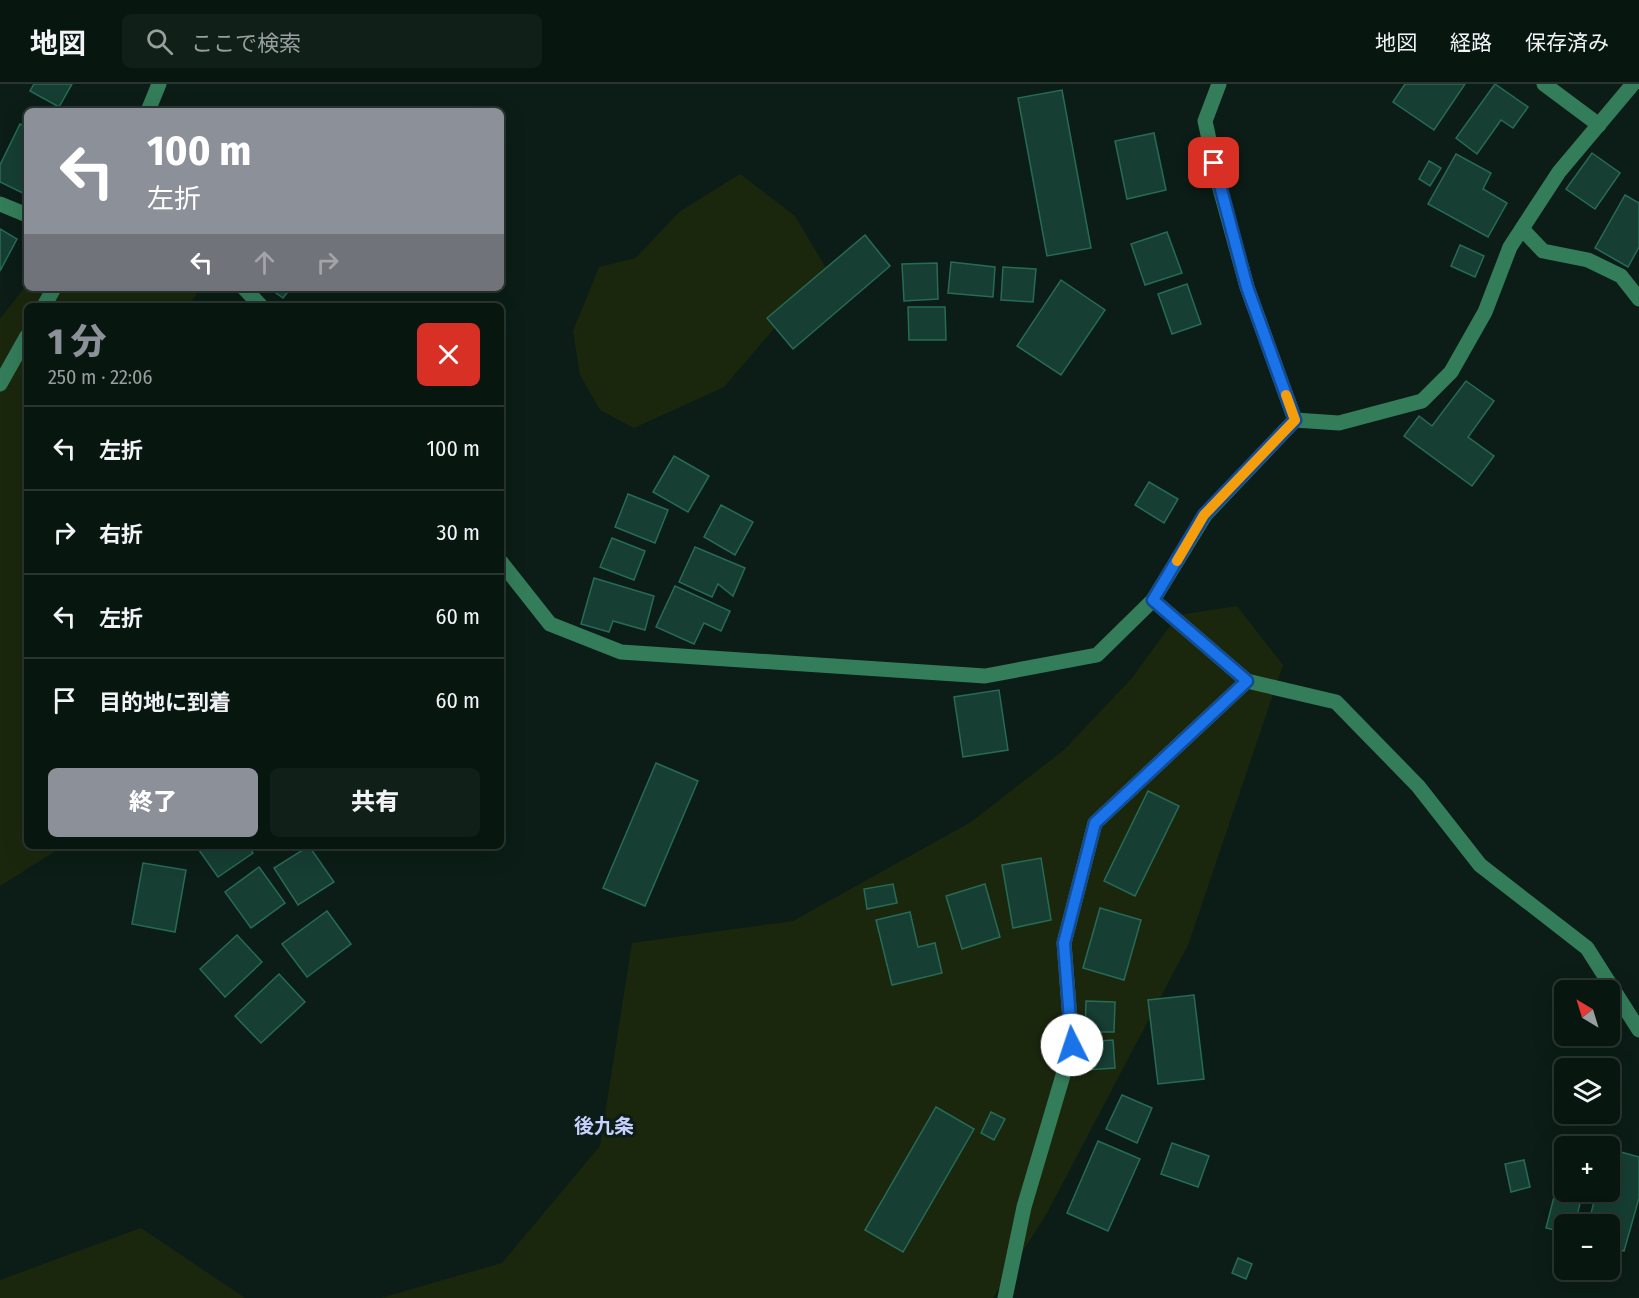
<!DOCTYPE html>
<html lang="ja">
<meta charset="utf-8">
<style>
body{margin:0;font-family:"Fira Sans Condensed","Noto Sans JP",sans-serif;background:#111f19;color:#f1f3f6;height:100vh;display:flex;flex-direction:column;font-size:22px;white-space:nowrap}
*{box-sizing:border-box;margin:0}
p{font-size:20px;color:#989f9f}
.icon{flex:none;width:33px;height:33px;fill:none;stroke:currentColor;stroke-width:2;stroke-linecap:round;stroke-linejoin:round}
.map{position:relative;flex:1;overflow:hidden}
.details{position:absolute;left:24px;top:219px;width:480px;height:546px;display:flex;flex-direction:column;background:#081610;border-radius:9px;box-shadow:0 6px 24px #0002,0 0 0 2px #293530}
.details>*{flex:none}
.banner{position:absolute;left:24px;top:24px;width:480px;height:183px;border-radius:9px;box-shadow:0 6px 24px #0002,0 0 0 2px #293530;background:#8c9099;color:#fff;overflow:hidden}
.needle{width:39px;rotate:322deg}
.controls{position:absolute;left:1554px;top:896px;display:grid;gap:12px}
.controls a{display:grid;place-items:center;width:66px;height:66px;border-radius:9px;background:#081610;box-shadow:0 6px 24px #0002,0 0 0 2px #293530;font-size:30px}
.pin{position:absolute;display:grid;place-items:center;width:51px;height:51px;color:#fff;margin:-26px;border-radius:12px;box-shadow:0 3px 9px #0006}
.me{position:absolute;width:66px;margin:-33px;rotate:356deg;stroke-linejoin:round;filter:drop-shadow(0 0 4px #0008)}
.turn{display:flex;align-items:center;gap:21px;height:126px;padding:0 24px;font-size:27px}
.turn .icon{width:78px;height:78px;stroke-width:2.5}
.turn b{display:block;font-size:42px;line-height:51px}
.lanes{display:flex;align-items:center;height:57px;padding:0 24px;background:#0003;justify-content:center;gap:30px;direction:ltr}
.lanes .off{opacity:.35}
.round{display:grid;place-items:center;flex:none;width:63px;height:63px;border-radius:9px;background:#111f19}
.head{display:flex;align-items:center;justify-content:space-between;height:102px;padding:0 24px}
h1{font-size:36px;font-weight:800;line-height:45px;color:#8c9099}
.primary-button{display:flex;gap:12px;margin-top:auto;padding:12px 24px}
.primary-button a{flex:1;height:69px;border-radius:9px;background:#8c9099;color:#fff;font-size:24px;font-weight:800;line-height:69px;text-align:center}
.primary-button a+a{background:#111f19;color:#f1f3f6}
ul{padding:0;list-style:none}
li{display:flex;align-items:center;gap:18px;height:84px;padding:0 24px;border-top:2px solid #293530}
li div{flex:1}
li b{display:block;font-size:22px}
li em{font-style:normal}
header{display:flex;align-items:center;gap:36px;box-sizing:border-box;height:84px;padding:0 30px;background:#081610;border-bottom:2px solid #293530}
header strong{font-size:28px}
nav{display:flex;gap:33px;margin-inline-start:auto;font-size:21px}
.search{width:420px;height:54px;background:#111f19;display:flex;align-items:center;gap:15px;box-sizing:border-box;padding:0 21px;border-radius:9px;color:#989f9f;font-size:22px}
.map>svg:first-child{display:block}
.green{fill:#1b270d}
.building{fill:#163e32;stroke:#276b56;stroke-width:1.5}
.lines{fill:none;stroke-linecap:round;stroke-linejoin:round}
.minor{stroke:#347d5a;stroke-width:15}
.route-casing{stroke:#114b97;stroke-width:15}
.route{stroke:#1a73e8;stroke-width:10}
.slow{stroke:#f59e0b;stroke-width:10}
.labels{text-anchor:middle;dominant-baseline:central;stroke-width:6;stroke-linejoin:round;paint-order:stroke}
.quarter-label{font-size:20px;font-weight:bold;fill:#c8d0ff;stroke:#0b1d16}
</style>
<header>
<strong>地図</strong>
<div class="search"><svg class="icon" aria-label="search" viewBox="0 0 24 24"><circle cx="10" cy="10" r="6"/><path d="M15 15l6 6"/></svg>ここで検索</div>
<nav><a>地図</a><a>経路</a><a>保存済み</a></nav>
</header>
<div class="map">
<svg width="1639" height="1214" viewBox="0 0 1639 1214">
<rect width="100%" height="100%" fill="#0b1d16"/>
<g class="green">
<path d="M 740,90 L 795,132 L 826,184 L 724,303 L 634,344 L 600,326 L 580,291 L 573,247 L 599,183 L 636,174 L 679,128 Z"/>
<path d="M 27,200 L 27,204 L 195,204 L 197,210 L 187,222 L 27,222 L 27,762 L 53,762 L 54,768 L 0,802 L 0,235 Z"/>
<path d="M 1237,522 L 1283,581 L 1188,861 L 1047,1129 L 993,1214 L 381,1214 L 502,1179 L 600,1062 L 632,859 L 793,837 L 971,738 L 1065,665 L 1132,594 L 1178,531 Z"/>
<path d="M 141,1144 L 245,1214 L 0,1214 L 0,1196 Z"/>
</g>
<g class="building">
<path d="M 34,0 L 72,0 L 59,23 L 30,7 Z"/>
<path d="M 1405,0 L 1465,0 L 1434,46 L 1393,18 Z"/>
<path d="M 1495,0 L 1528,23 L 1513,44 L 1501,36 L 1477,70 L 1456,54 Z"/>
<path d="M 1062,6 L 1091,164 L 1047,172 L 1018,14 Z"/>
<path d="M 20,40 L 27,43 L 27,111 L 0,98 L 0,81 Z"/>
<path d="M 1154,49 L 1166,106 L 1127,115 L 1115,57 Z"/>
<path d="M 1592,69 L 1620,89 L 1595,125 L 1566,105 Z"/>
<path d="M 1456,70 L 1491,89 L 1483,105 L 1507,119 L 1488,153 L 1428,120 Z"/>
<path d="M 1429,77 L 1441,84 L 1430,102 L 1419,95 Z"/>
<path d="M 1625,111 L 1639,119 L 1639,163 L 1628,183 L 1595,164 Z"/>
<path d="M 0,145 L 17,155 L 0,187 Z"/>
<path d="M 1167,148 L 1182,189 L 1145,201 L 1131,160 Z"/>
<path d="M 865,151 L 890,182 L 793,265 L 767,234 Z"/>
<path d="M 1460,161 L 1484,172 L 1475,193 L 1451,182 Z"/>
<path d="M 951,178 L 995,183 L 993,213 L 948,209 Z"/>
<path d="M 937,179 L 938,215 L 904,217 L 902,180 Z"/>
<path d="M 1003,183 L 1036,185 L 1033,218 L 1001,216 Z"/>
<path d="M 1061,196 L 1105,226 L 1061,291 L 1017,262 Z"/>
<path d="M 1187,200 L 1201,240 L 1172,250 L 1158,210 Z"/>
<path d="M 269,204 L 291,204 L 283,214 Z"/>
<path d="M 908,223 L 945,223 L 946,256 L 909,256 Z"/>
<path d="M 1466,297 L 1494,317 L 1468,353 L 1494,372 L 1472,402 L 1404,352 L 1419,332 L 1432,342 Z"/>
<path d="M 674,372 L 709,392 L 688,428 L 653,408 Z"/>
<path d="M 1149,398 L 1178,415 L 1164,439 L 1135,421 Z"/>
<path d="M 628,410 L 668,426 L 655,459 L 615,443 Z"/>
<path d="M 721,421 L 753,438 L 735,471 L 704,453 Z"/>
<path d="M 612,454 L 645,467 L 634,496 L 600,483 Z"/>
<path d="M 695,463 L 745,484 L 733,512 L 718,500 L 712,513 L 679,498 Z"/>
<path d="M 594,494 L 654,512 L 645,546 L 613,537 L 609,548 L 581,540 Z"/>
<path d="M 675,502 L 730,527 L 721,547 L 704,539 L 694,560 L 656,543 Z"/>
<path d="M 999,606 L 1008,666 L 963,673 L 954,613 Z"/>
<path d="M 656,679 L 698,697 L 645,822 L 603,804 Z"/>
<path d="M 1148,707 L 1179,722 L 1135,812 L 1104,797 Z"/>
<path d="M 196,762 L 248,762 L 253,769 L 218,793 Z"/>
<path d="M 309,762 L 334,798 L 298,821 L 274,784 Z"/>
<path d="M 1041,774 L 1051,836 L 1013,844 L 1002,781 Z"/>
<path d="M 143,779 L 186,786 L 175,848 L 132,840 Z"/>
<path d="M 259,783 L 285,819 L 251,844 L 225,808 Z"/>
<path d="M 893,800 L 897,819 L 867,825 L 864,805 Z"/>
<path d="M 985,800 L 1000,853 L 962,865 L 946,812 Z"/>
<path d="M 1100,824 L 1141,836 L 1124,896 L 1083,884 Z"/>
<path d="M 327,827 L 351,860 L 307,893 L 282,860 Z"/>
<path d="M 910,828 L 918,863 L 935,859 L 942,889 L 892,901 L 876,836 Z"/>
<path d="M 237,851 L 262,878 L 225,913 L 200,885 Z"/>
<path d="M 279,890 L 305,918 L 261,959 L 235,932 Z"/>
<path d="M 1194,911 L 1204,995 L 1158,1000 L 1148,916 Z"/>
<path d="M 1086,917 L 1115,918 L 1114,948 L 1085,948 Z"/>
<path d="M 1113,956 L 1115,984 L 1085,986 L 1084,958 Z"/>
<path d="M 1122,1011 L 1152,1024 L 1137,1059 L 1106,1045 Z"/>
<path d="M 936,1023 L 974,1045 L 903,1168 L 865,1146 Z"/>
<path d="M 991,1028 L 1005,1035 L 994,1056 L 981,1049 Z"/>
<path d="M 1098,1057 L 1140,1075 L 1108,1147 L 1067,1129 Z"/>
<path d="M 1172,1059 L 1209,1072 L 1198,1103 L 1161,1090 Z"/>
<path d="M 1610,1065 L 1639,1073 L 1639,1114 L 1624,1167 L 1610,1163 L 1610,1140 L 1588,1140 L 1597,1107 L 1610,1107 Z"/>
<path d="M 1564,1074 L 1564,1107 L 1583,1107 L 1575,1140 L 1564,1140 L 1564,1148 L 1546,1144 Z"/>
<path d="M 1524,1076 L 1530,1103 L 1511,1108 L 1505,1080 Z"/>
<path d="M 1238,1174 L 1252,1180 L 1246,1195 L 1232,1189 Z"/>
</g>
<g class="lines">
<g class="minor">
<path d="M 1219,0 L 1205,37 L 1219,101 L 1247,203 L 1295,336"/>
<path d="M 1544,0 L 1599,41"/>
<path d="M 1633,0 L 1559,88 L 1510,163 L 1485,228 L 1451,288 L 1422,317 L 1339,339 L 1295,336 L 1205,431 L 1153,516 L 1247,597 L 1336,618 L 1418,702 L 1480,781 L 1587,864 L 1639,946"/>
<path d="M 148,27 L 159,0"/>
<path d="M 0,120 L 27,131"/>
<path d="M 1522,145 L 1543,167 L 1588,176 L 1621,192 L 1639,215"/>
<path d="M 244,204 L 261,222"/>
<path d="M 44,222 L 54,204"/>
<path d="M 0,300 L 27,252"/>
<path d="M 501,478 L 550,540 L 621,568 L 985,592 L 1097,571 L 1153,516"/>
<path d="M 1005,1214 L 1024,1123 L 1072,961 L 1064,859 L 1095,739 L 1247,597"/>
</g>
</g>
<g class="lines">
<defs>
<path id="route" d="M 1072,961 L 1064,859 L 1095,739 L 1247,597 L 1153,516 L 1204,431 L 1295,336 L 1247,203 L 1214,79"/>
</defs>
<use href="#route" class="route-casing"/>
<use href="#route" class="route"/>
<path class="slow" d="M 1177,477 L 1204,431 L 1295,336 L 1286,311"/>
</g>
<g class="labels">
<g class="quarter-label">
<text x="604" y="1042">後九条</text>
</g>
</g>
</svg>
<div class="controls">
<a><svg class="needle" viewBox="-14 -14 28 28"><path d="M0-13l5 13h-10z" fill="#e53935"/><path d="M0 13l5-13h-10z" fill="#989f9f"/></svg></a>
<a><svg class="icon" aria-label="layers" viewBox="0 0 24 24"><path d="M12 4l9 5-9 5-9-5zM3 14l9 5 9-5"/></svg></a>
<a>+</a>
<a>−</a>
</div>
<div class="pin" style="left:1214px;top:79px;background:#d93025"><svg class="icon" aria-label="arrive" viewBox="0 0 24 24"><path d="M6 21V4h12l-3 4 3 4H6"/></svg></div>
<svg class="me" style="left:1072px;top:961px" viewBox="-20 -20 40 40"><circle r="19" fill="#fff"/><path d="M0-13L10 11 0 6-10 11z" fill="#1a73e8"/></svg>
<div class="banner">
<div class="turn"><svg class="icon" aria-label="left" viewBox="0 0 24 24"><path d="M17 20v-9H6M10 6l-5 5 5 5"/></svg><div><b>100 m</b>左折</div></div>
<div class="lanes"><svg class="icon" aria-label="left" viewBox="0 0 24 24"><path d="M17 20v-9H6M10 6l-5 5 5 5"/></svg><svg class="icon off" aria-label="ahead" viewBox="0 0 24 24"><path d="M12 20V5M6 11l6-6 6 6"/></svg><svg class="icon off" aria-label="right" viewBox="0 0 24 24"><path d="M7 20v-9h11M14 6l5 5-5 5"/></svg></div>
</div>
<section class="details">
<div class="head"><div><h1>1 分</h1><p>250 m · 22:06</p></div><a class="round" style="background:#d93025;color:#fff"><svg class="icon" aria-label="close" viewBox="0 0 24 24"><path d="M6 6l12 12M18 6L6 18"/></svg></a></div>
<ul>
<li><svg class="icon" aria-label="left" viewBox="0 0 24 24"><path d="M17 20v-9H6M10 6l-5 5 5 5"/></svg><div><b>左折</b></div><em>100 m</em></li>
<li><svg class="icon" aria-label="right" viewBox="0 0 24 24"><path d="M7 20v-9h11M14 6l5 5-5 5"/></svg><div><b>右折</b></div><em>30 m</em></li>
<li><svg class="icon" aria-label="left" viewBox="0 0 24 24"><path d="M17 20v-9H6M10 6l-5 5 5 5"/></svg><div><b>左折</b></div><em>60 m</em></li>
<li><svg class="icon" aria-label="arrive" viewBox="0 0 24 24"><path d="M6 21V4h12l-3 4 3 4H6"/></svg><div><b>目的地に到着</b></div><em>60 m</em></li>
</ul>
<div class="primary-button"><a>終了</a><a>共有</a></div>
</section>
</div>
